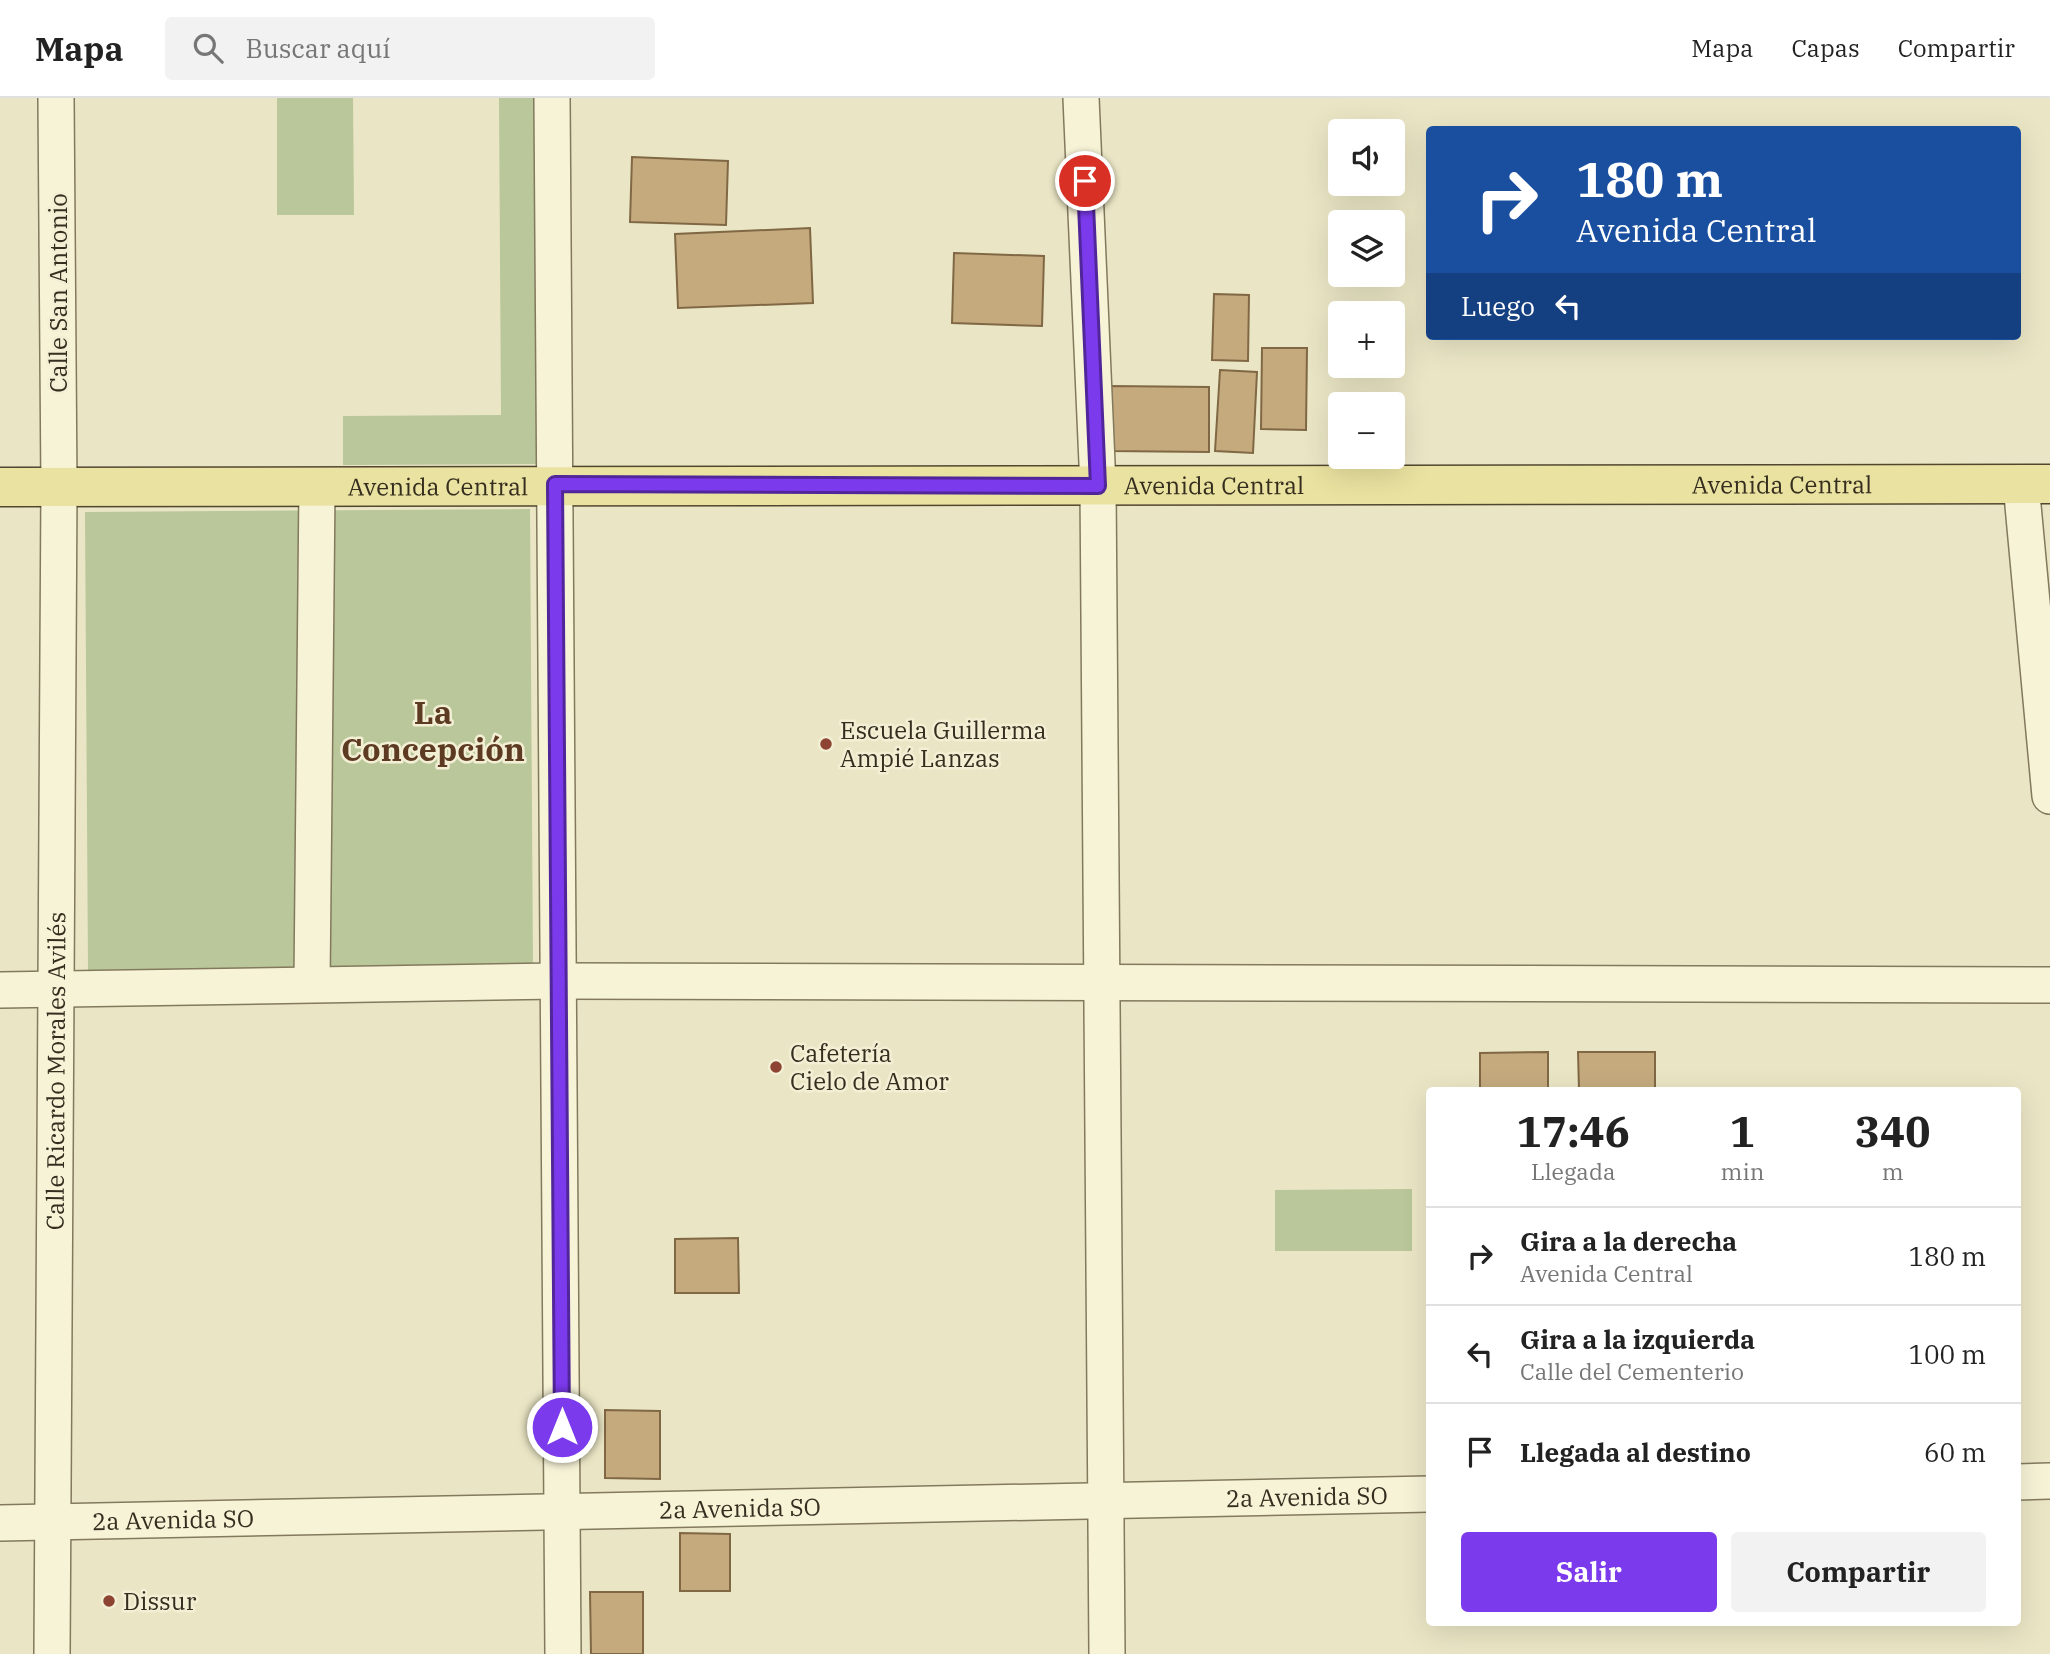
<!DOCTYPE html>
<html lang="es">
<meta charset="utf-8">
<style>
body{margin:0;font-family:"IBM Plex Serif",serif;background:#f2f2f2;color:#222;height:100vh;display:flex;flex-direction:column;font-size:26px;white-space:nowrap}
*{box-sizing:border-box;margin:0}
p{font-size:23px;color:#767676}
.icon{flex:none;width:38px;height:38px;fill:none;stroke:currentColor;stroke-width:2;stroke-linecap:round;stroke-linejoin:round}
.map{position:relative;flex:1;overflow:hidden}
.sheet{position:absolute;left:1426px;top:989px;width:595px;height:539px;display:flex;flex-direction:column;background:#fff;border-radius:7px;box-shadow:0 7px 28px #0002}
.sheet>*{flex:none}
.hud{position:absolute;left:1426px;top:28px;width:595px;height:214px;border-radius:7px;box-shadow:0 7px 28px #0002;background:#1a4fa0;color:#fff;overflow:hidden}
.tools{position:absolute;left:1328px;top:21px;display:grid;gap:14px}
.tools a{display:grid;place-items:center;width:77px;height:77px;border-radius:7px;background:#fff;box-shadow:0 7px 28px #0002;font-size:35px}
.pin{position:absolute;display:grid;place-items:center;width:60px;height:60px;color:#fff;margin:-30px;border:4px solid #fff;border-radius:50%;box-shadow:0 2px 7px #0007}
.me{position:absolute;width:77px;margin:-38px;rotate:0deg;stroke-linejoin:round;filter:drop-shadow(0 0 5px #0008)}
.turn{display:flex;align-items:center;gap:24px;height:147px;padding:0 35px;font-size:32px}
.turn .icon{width:91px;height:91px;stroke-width:2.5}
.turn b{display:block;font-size:49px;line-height:60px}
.then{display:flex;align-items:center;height:66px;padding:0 35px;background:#0003;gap:14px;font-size:26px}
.eta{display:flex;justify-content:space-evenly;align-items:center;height:119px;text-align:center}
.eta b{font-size:42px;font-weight:700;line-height:49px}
.cta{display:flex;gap:14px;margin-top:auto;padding:14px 35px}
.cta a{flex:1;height:80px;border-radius:7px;background:#7c3aed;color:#fff;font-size:28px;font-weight:700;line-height:80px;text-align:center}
.cta a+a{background:#f2f2f2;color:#222}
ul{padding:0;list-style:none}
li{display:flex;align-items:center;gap:21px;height:98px;padding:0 35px;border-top:2px solid #e0e0e0}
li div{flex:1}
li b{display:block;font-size:26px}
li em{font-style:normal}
header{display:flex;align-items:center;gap:42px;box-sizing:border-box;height:98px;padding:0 35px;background:#fff;border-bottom:2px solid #e0e0e0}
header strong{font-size:33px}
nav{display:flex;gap:38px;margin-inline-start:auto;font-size:24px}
.search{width:490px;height:63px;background:#f2f2f2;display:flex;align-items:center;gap:18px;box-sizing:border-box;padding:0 24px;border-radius:7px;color:#767676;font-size:26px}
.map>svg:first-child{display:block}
.green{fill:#b9c79a}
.building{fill:#c5aa7e;stroke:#806845;stroke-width:2}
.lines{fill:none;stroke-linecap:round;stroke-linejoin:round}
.minor-casing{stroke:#83795d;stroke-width:38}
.major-casing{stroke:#514630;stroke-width:41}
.minor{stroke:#f6f3d7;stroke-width:35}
.major{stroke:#eae2a0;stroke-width:38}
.route-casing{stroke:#51269a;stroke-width:18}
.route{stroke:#7c3aed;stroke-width:12}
.poi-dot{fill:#8d4432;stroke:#f2efd4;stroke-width:2.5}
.labels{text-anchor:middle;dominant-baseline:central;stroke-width:5;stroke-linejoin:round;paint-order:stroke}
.street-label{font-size:24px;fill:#352e1f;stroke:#f2efd4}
.poi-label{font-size:24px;fill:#352e1f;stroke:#f2efd4;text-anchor:start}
.district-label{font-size:32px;font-weight:bold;fill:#5d3b22;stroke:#f2efd4}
</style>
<header>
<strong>Mapa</strong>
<div class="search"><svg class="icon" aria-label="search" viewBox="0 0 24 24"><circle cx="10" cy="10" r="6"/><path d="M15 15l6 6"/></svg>Buscar aquí</div>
<nav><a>Mapa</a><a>Capas</a><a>Compartir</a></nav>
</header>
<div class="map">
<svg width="2050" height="1556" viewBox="0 0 2050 1556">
<rect width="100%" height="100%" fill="#eae6c5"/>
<g class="green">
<path d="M 277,0 L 353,0 L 354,117 L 277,117 Z"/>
<path d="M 499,0 L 537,0 L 539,366 L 343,367 L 343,318 L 501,317 Z"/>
<path d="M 530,411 L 533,869 L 88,872 L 85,414 Z"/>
<path d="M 1412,1091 L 1412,1153 L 1275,1153 L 1275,1092 Z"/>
</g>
<g class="building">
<path d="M 632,59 L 728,63 L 726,127 L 630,124 Z"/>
<path d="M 810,130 L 813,205 L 678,210 L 675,136 Z"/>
<path d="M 954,155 L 1044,158 L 1042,228 L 952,225 Z"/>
<path d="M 1214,196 L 1249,197 L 1248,263 L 1212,262 Z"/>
<path d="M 1262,250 L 1307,250 L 1306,332 L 1261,331 Z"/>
<path d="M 1220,272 L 1257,274 L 1253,355 L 1215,353 Z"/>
<path d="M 1110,288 L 1209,289 L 1209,354 L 1109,353 Z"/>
<path d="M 1548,954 L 1548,992 L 1480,992 L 1480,955 Z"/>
<path d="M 1578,954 L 1655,954 L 1655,992 L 1579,992 Z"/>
<path d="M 738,1140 L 739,1195 L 675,1195 L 675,1141 Z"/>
<path d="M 605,1312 L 660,1313 L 660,1381 L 605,1380 Z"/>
<path d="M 680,1435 L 730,1436 L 730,1493 L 680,1493 Z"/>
<path d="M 590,1494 L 643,1494 L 643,1556 L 591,1556 Z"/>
</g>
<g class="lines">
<defs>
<g id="minor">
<path d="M 552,0 L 563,1556"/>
<path d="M 1081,0 L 1098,388 L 1107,1556"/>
<path d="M 2021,386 L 2050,698"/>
<path d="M 312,885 L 317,389"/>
<path d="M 0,892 L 559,883 L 2050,887"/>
<path d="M 2018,1384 L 2050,1383"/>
<path id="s1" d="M 0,1425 L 1430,1396"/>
<path id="s2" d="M 52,1556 L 59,390 L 56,0"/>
</g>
<g id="major">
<path id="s3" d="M 0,389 L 2050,386"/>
</g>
</defs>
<use href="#minor" class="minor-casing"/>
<use href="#major" class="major-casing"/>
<use href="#minor" class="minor"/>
<use href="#major" class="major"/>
</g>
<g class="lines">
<defs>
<path id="route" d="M 562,1329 L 555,386 L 1098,388 L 1085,83"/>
</defs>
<use href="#route" class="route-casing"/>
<use href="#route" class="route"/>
</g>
<g class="poi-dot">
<circle cx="826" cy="646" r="7"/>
<circle cx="776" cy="969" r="7"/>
<circle cx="109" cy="1503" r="7"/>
</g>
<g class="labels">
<g class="street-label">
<text transform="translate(58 195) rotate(-90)">Calle San Antonio</text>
<text stroke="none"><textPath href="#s3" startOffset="438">Avenida Central</textPath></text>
<text stroke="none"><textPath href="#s3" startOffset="1782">Avenida Central</textPath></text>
<text stroke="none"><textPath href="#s3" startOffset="1214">Avenida Central</textPath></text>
<text stroke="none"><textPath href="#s2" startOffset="583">Calle Ricardo Morales Avilés</textPath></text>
<text stroke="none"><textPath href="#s1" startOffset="1307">2a Avenida SO</textPath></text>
<text stroke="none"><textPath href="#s1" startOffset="740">2a Avenida SO</textPath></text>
<text stroke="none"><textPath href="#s1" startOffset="173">2a Avenida SO</textPath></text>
</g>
<g class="poi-label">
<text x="840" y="632">Escuela Guillerma<tspan x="840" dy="28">Ampié Lanzas</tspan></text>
<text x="790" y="955">Cafetería<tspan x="790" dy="28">Cielo de Amor</tspan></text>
<text x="123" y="1503">Dissur</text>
</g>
<g class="district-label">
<text x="433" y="614">La<tspan x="433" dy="37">Concepción</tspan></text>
</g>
</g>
</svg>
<div class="tools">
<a><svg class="icon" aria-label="sound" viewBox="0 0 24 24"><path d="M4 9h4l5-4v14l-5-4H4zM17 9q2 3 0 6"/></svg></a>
<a><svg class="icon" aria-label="layers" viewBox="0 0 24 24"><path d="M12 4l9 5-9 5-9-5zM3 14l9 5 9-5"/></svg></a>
<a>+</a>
<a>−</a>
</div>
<div class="pin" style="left:1085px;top:83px;background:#d93025"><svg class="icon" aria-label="arrive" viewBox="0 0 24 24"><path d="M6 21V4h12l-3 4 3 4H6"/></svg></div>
<svg class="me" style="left:562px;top:1329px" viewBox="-20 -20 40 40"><circle r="17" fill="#7c3aed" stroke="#fff" stroke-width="3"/><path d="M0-11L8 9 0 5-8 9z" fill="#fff"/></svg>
<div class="hud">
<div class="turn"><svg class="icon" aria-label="right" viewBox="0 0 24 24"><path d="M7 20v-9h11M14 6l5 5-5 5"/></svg><div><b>180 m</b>Avenida Central</div></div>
<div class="then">Luego<svg class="icon" aria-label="left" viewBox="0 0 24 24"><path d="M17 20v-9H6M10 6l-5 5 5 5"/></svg></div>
</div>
<section class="sheet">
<div class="eta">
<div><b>17:46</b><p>Llegada</p></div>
<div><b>1</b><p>min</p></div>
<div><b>340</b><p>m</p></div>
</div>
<ul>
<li><svg class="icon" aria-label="right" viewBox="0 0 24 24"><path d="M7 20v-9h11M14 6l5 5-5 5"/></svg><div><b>Gira a la derecha</b><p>Avenida Central</p></div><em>180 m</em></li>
<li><svg class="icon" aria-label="left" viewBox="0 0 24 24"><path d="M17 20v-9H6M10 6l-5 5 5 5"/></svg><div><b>Gira a la izquierda</b><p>Calle del Cementerio</p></div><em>100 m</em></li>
<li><svg class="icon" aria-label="arrive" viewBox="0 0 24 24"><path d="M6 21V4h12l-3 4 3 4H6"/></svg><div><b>Llegada al destino</b></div><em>60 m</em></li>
</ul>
<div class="cta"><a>Salir</a><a>Compartir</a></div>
</section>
</div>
